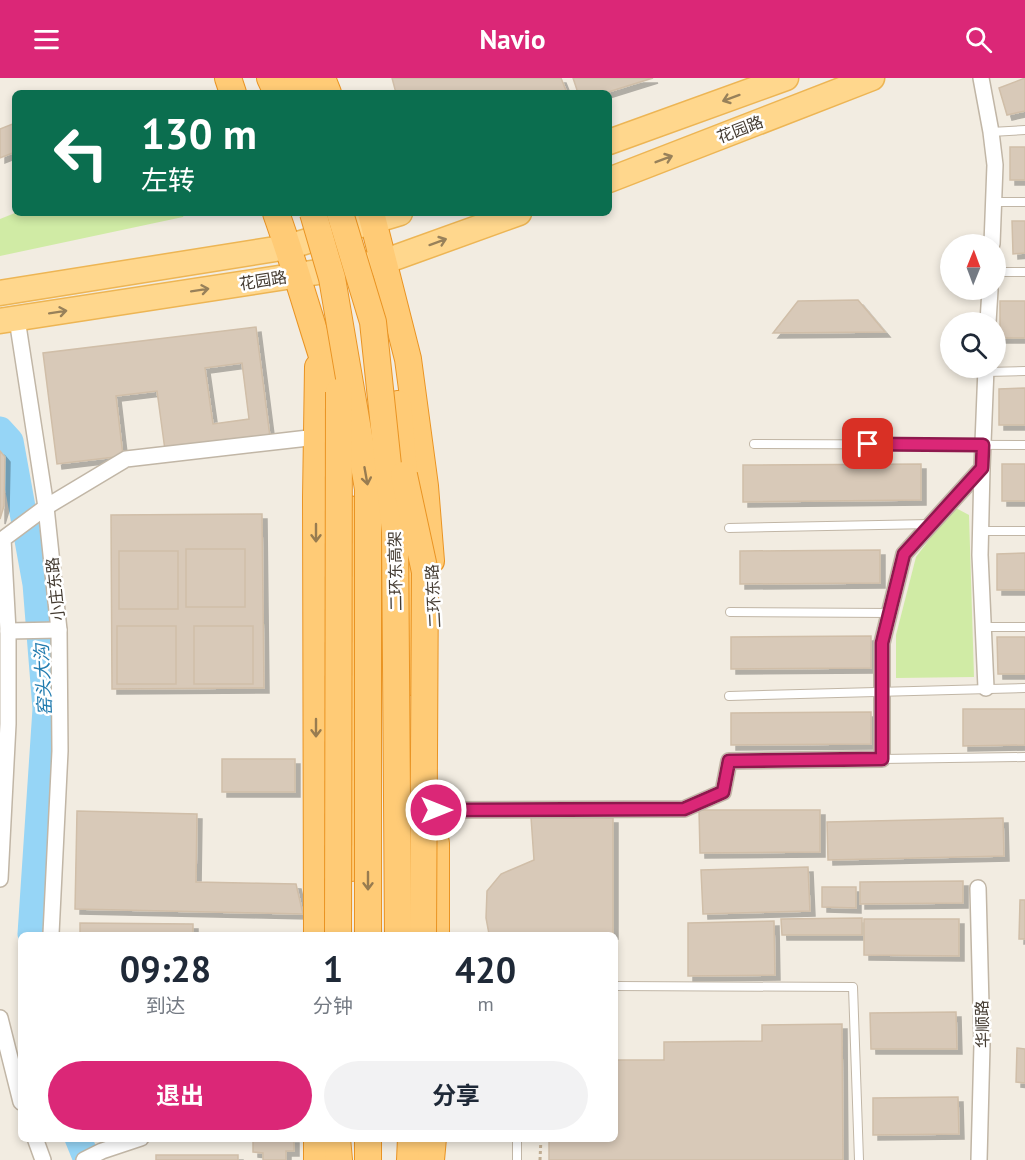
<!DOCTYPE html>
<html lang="zh">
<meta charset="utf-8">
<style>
body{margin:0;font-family:"PT Sans","Noto Sans SC",sans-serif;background:#f2f2f3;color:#1f2937;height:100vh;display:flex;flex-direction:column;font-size:22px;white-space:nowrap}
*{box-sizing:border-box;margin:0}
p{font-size:20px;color:#747a83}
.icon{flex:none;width:33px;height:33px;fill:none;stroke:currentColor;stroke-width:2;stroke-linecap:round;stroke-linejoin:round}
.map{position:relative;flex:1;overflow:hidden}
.panel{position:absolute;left:18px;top:854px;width:600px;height:210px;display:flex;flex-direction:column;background:#fff;border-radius:9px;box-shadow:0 3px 9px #0003}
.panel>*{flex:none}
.guide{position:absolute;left:12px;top:12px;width:600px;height:126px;border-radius:9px;box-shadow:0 3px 9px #0003;background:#0b6e4f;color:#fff;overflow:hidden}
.needle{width:39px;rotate:1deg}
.controls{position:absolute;left:940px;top:156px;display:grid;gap:12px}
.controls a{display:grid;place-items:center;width:66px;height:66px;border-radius:50%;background:#fff;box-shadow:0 3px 9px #0003;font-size:30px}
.pin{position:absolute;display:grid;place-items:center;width:51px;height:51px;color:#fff;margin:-26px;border-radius:12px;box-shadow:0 3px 9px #0006}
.me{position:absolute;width:66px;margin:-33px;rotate:90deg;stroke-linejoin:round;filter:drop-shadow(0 0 4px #0008)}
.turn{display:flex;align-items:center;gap:21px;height:126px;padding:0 30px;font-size:27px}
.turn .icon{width:78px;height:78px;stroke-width:2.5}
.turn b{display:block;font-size:42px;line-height:51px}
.eta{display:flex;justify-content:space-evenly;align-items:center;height:102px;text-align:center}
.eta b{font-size:36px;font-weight:700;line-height:42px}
.action{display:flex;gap:12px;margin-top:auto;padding:12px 30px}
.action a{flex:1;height:69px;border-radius:36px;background:#db2777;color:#fff;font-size:24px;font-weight:700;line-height:69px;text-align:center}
.action a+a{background:#f2f2f3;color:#1f2937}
header{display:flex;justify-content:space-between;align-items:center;height:78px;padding:0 30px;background:#db2777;color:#fff;font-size:27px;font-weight:700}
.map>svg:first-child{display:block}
.green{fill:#d0eba5}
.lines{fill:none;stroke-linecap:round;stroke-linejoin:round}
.river{stroke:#96d5f6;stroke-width:27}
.building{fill:#d8c9b8;stroke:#d0bea8;stroke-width:1.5;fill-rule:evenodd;filter:url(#shadow)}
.service-casing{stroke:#c1b6a6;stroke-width:10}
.minor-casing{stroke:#c1b6a6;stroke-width:18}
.primary-casing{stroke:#edb554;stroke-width:27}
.trunk-casing{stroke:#ea9423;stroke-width:28}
.path{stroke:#c1ae93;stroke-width:3;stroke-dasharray:3 3;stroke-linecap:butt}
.service{stroke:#fff;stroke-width:8}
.minor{stroke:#fff;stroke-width:15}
.primary{stroke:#ffd78d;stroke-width:24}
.trunk{stroke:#ffcb76;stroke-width:26}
.trunk-bridge-casing{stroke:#ea9423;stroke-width:28;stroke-linecap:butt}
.trunk-bridge{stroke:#ffcb76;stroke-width:26}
.oneway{stroke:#98815a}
.oneway2{stroke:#987c50}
.route-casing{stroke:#8e194d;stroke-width:15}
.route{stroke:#db2777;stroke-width:10}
.labels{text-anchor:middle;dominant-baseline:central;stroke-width:5;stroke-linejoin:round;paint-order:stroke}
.street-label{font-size:16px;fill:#443b31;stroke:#fff}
.water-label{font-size:18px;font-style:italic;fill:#227caf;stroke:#fff}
</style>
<header><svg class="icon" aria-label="menu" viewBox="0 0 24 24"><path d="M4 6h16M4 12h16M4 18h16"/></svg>Navio<svg class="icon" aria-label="search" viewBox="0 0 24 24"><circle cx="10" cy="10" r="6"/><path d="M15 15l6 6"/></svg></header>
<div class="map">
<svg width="1025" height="1082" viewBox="0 0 1025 1082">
<defs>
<filter id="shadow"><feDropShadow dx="5" dy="5" stdDeviation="0" flood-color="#0004"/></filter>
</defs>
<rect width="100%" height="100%" fill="#f2ece1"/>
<g class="green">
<path d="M 15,135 L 185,135 L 183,139 L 0,178 L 0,141 Z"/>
<path d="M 954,429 L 969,437 L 974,599 L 896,600 L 896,557 L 916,479 Z"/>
</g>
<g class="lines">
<g class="river">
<path d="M 0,352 L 10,363 L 36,506 L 46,631 L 31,856"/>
<path d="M 78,1060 L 87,1082"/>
</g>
</g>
<g class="building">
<path d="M 392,0 L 561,0 L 567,15 L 396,15 Z"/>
<path d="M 573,0 L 653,0 L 605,15 L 578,15 Z"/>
<path d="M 1025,0 L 1025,33 L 1007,37 L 999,10 Z"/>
<path d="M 15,45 L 15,74 L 0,80 L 0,51 Z"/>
<rect x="1010" y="69" width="15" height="33"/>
<path d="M 1012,143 L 1025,143 L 1025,175 L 1013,176 Z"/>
<path d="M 858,222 L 885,254 L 773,255 L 798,223 Z"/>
<rect x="1000" y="223" width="25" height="37"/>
<path d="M 256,249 L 270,359 L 165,372 L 157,313 L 116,318 L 123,378 L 57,386 L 43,275 ZM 242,285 L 249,341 L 213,346 L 205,290 Z"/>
<path d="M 1025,310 L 1025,347 L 999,347 L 999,311 Z"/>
<path d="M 0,373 L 5,379 L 4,428 L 0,441 Z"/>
<path d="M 921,386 L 921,422 L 743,424 L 743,387 Z"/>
<rect x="1002" y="386" width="23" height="37"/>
<path d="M 262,436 L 264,610 L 112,611 L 111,437 Z"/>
<rect x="186" y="471" width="59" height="58"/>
<path d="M 880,472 L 880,505 L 740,506 L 740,473 Z"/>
<rect x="119" y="473" width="59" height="58"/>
<path d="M 1025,475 L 1025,512 L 997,512 L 997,476 Z"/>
<rect x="117" y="548" width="59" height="58"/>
<rect x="194" y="548" width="59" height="58"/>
<path d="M 871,558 L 871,590 L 731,591 L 731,559 Z"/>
<path d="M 997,559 L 1025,559 L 1025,596 L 998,596 Z"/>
<path d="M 963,631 L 1025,631 L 1025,667 L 963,668 Z"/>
<path d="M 871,634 L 871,666 L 731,667 L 731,635 Z"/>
<rect x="222" y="681" width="73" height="33"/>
<path d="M 699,732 L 820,732 L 820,774 L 700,775 Z"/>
<path d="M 77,733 L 197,736 L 196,804 L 296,806 L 303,836 L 75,831 Z"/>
<path d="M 531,739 L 613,740 L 613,856 L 489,856 L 486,840 L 487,813 L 501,796 L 534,782 Z"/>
<path d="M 1003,740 L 1004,778 L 828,782 L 827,744 Z"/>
<path d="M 808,789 L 810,833 L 703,836 L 701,792 Z"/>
<path d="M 963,803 L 963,825 L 860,826 L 860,804 Z"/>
<path d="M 822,809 L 856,809 L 856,830 L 822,829 Z"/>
<path d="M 1020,822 L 1025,822 L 1025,861 L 1019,861 Z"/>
<path d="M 862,840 L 862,857 L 782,857 L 781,841 Z"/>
<path d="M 864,841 L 959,841 L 959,878 L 864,877 Z"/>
<path d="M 774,843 L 775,897 L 688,898 L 688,845 Z"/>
<path d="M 80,845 L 193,846 L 193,856 L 80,856 Z"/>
<path d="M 956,934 L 957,971 L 871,971 L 870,935 Z"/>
<path d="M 842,946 L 843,1082 L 549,1082 L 549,1060 L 615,1060 L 615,982 L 664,982 L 664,964 L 762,963 L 762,947 Z"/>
<path d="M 1017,970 L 1025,971 L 1025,1005 L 1016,1004 Z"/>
<path d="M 958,1019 L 959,1056 L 873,1057 L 873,1020 Z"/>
<path d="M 253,1060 L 294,1060 L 294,1073 L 286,1073 L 286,1082 L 263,1082 L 263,1075 L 253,1074 Z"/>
<rect x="156" y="1077" width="82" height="5"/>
</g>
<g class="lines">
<defs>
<g id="service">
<path d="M 991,54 L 1025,52"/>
<path d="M 994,124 L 1025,124"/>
<path d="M 996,194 L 1025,194"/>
<path d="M 986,294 L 1025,293"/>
<path d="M 754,366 L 1025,367"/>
<path d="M 729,450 L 931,446"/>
<path d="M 980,453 L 1025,453"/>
<path d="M 730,534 L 890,535"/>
<path d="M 983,549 L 1025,549"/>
<path d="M 729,618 L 1025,610"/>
<path d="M 882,681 L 1025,679"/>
<path d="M 615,908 L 853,909 L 859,1082"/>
<path d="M 517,1060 L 517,1082"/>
</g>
<g id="minor">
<path d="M 981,0 L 991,54 L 995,87 L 992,166"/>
<path d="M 17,241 L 46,429 L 59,552 L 60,673 L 51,856"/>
<path d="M 988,244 L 990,212"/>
<path d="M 982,390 L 980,477 L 986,610"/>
<path d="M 8,553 L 59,552"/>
<path d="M 436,732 L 684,731 L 723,714 L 729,683 L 882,681 L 882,565 L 904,476 L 982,390 L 986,290"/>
<path d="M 0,801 L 8,646 L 8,553 L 3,461 L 46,429 L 126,381 L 317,359"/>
<path d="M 978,810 L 982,967 L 979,1082"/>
<path d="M 0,940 L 21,1024"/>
<path d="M 35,1060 L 43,1082"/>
<path d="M 84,1082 L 102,1073 L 141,1060"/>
</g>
<g id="primary">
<path d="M 609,64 L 786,0"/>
<path d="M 609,102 L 872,0"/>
<path d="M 0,215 L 288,169 L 400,135"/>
<path d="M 0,243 L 383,184 L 519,135"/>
</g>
<g id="trunk">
<path d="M 228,0 L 233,15"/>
<path d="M 270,0 L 277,15"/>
<path d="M 297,0 L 302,15"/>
<path d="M 322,0 L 328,15"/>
<path d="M 276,135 C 300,202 318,271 342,338"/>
<path d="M 371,135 L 408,281 L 425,408 L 431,483"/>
<path d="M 398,326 L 406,418"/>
<path d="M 349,431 L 354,498 L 351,790"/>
<path d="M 409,458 L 412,484 L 412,604"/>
<path d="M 436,765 L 436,856"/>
<path d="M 317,856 L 316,419 L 318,289"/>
<path d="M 317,1060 L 317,1082"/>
<path d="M 337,1060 L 339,1082"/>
<path d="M 368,1060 L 368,1082"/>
<path d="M 410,1082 L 411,1060"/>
<path d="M 431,1082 L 433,1060"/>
</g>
</defs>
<use href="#service" class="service-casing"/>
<use href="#minor" class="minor-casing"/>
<use href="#primary" class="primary-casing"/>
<use href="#trunk" class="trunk-casing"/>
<path class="path" d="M 540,1082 L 541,1060"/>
<use href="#service" class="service"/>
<use href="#minor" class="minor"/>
<use href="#primary" class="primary"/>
<use href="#trunk" class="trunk"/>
<defs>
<g id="trunk-bridge">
<path d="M 313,135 L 332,200 L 368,411 L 368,856"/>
<path d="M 340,135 L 373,244 L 395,454 L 398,856"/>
<path d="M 404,397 L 425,494 L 423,856"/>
<path d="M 338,856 L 339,314"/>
</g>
</defs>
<use href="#trunk-bridge" class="trunk-bridge-casing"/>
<use href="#trunk-bridge" class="trunk-bridge"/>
</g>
<defs><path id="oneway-shaft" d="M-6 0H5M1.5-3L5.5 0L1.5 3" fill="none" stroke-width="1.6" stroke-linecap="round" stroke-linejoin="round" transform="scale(1.5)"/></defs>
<g class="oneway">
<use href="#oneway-shaft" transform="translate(731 20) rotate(160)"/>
<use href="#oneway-shaft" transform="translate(664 81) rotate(-21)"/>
<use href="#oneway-shaft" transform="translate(438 164) rotate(-20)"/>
<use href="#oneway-shaft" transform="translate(200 212) rotate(-9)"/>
<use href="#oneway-shaft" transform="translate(58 234) rotate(-9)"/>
</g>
<g class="oneway2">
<use href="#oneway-shaft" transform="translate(366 398) rotate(80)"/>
<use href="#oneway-shaft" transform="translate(316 455) rotate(90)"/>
<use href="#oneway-shaft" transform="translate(316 650) rotate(90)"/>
<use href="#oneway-shaft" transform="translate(368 803) rotate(90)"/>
</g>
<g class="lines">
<defs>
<path id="route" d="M 436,732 L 684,731 L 723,714 L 729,683 L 882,681 L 882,565 L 904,476 L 982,390 L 983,367 L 868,366"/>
</defs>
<use href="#route" class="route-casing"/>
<use href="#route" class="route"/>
</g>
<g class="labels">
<g class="street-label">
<text transform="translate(740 51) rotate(-21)">花园路</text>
<text transform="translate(263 202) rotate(-9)">花园路</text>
<text transform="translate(395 493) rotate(-91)">二环东高架</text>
<text transform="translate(55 511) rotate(-96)">小庄东路</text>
<text transform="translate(433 518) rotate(-93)">二环东路</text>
<text transform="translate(982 946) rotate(-91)">华顺路</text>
</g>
<g class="water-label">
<text transform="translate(43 602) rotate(-93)">窑头大沟</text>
</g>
</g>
</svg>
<div class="controls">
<a><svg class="needle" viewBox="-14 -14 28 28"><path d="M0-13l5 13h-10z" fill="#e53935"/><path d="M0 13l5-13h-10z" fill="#747a83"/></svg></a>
<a><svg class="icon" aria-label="search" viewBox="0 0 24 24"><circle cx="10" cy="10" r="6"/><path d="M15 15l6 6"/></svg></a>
</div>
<div class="pin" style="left:868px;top:366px;background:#d93025"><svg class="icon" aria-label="arrive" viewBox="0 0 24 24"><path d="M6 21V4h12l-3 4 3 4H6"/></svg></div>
<svg class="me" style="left:436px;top:732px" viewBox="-20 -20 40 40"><circle r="17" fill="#db2777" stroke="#fff" stroke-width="3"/><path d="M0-11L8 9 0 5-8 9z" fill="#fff"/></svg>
<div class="guide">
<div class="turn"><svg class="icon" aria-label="left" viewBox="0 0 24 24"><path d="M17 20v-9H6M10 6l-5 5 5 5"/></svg><div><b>130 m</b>左转</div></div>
</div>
<section class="panel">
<div class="eta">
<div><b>09:28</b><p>到达</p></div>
<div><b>1</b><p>分钟</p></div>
<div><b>420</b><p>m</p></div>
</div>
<div class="action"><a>退出</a><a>分享</a></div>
</section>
</div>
